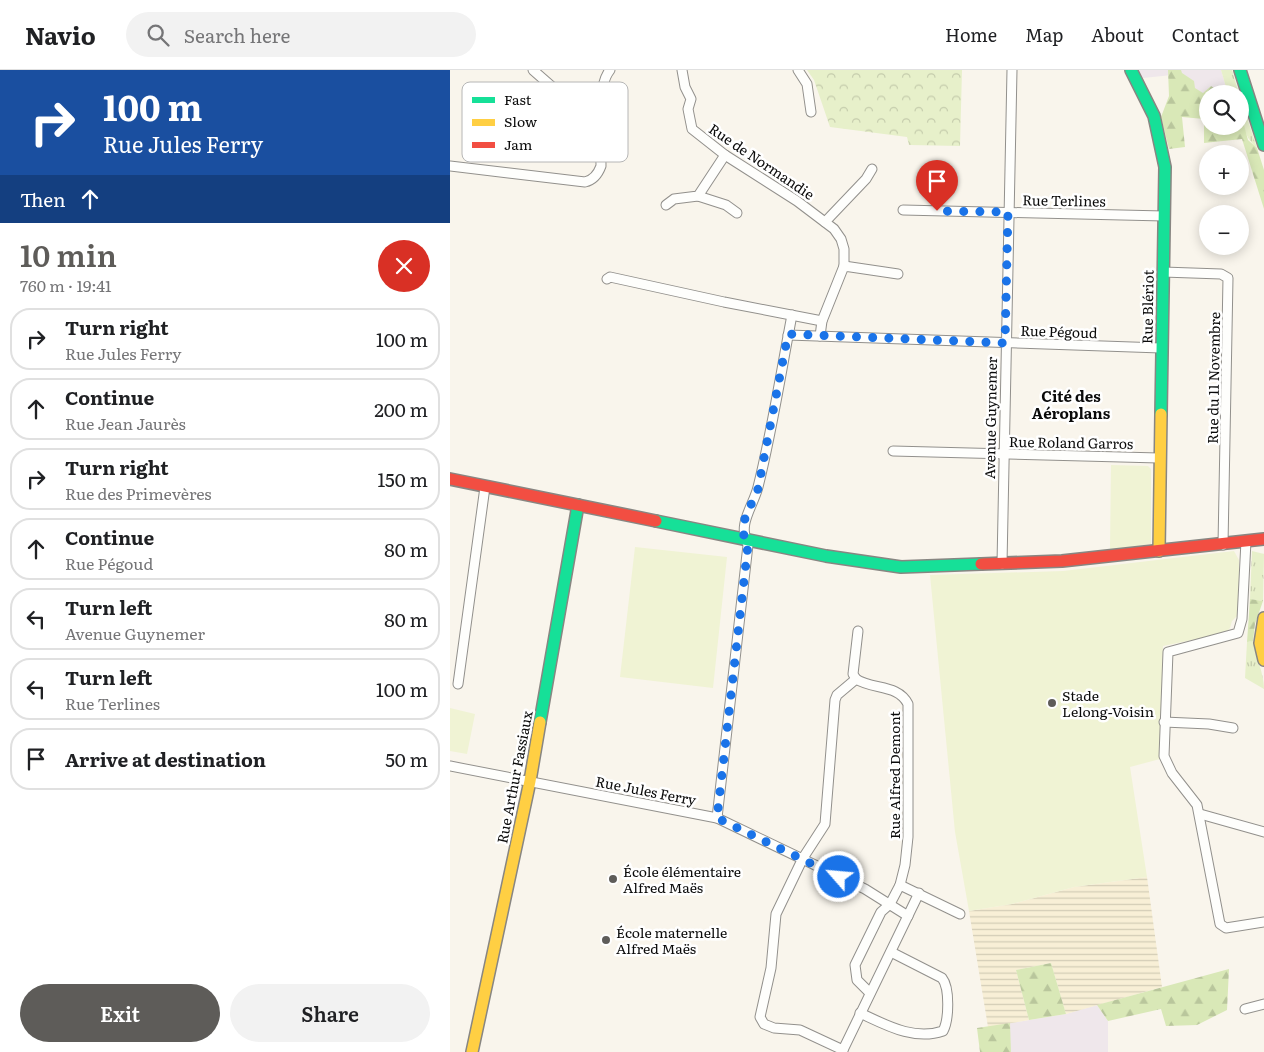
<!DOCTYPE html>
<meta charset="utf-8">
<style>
body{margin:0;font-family:Literata,serif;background:#f2f2f2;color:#202124;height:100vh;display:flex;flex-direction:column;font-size:19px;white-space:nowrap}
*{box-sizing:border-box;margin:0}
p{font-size:16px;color:#757577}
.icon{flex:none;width:28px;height:28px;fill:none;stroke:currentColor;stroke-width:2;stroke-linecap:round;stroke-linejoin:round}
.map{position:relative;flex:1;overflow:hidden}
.details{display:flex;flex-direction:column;background:#fff;width:450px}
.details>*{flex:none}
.top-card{background:#1a4fa0;color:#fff;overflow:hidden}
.controls{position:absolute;left:749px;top:15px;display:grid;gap:10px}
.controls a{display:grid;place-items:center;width:50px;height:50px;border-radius:50%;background:#fff;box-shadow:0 2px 12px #0003;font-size:25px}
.pin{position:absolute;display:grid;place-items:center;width:42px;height:42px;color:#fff;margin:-51px -21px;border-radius:50% 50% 50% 0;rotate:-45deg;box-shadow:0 0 5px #0007}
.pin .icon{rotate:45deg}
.me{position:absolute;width:55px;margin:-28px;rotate:297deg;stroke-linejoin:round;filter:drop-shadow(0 0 4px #0008)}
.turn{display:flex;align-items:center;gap:18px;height:105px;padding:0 20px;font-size:22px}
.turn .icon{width:65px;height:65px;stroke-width:2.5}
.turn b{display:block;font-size:35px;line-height:42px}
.then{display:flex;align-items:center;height:48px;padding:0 20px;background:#0003;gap:10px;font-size:19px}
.round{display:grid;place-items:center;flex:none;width:52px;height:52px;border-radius:26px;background:#f2f2f2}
.overview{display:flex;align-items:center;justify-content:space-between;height:85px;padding:0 20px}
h1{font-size:30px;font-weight:600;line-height:38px;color:#5e5c59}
.button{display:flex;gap:10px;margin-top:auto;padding:10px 20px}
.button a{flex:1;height:58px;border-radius:30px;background:#5e5c59;color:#fff;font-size:20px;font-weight:600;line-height:58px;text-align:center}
.button a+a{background:#f2f2f2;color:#202124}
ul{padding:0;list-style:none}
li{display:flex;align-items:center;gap:15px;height:62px;margin:0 10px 8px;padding:0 10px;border:2px solid #e0e0e0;border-radius:20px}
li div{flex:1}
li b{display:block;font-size:19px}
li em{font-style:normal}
header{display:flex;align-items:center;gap:30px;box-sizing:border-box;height:70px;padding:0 25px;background:#fff;border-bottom:1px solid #e0e0e0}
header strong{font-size:24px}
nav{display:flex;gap:28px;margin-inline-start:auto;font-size:18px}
.search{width:350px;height:45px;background:#f2f2f2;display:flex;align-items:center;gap:12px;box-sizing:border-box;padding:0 18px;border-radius:28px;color:#757577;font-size:19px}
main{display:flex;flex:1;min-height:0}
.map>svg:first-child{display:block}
.industrial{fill:#efe7eb}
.farmland{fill:url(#farmland-rules)}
.grass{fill:url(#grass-tufts)}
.forest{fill:url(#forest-firs)}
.park{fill:url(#park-crowns)}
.pitch{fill:#f0f3d4}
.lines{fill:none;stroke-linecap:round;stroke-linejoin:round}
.street-casing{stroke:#92908c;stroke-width:11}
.fast-casing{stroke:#888682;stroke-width:14}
.slow-casing{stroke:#888682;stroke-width:14}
.jam-casing{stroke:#888682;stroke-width:14}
.street{stroke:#fefefc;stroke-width:9}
.fast{stroke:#16e098;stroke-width:11}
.slow{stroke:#ffcf43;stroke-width:11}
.jam{stroke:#f24e42;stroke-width:11}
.route{stroke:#1a73e8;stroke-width:9;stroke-dasharray:0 16.2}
.poi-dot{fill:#5e5c59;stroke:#fff;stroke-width:2}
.labels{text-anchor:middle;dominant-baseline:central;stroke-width:5;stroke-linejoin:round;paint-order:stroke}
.street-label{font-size:14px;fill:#0a0a0a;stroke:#fff}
.poi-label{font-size:14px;fill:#0a0a0a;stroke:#fff;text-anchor:start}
.neighbourhood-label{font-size:15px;font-weight:bold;fill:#0a0a0a;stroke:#fff}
.key{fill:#fff;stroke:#b6b6b6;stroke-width:1}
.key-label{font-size:14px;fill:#0a0a0a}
</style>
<header>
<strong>Navio</strong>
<div class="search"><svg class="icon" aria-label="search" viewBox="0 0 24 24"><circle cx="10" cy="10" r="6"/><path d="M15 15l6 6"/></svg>Search here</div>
<nav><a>Home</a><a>Map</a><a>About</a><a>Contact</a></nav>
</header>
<main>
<section class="details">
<div class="top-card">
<div class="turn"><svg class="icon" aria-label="right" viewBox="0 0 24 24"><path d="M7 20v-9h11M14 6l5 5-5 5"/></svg><div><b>100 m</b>Rue Jules Ferry</div></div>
<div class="then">Then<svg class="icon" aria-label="ahead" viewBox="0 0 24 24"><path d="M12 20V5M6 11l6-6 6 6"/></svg></div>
</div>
<div class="overview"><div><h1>10 min</h1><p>760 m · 19:41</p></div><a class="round" style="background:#d93025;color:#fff"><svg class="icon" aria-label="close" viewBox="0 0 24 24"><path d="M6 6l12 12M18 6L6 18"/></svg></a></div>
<ul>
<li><svg class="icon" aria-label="right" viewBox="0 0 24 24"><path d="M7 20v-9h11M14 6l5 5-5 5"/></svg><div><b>Turn right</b><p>Rue Jules Ferry</p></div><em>100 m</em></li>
<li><svg class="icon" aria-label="ahead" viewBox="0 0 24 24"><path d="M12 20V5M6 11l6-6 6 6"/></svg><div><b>Continue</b><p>Rue Jean Jaurès</p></div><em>200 m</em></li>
<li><svg class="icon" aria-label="right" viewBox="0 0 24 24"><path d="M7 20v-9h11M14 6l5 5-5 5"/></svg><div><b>Turn right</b><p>Rue des Primevères</p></div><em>150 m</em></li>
<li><svg class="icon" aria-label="ahead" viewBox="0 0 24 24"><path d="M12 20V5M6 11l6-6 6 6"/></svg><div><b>Continue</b><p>Rue Pégoud</p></div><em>80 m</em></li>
<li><svg class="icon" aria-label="left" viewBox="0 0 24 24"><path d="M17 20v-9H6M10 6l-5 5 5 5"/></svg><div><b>Turn left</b><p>Avenue Guynemer</p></div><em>80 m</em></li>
<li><svg class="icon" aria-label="left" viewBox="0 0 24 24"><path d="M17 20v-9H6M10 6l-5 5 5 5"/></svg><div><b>Turn left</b><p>Rue Terlines</p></div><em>100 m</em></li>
<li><svg class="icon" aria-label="arrive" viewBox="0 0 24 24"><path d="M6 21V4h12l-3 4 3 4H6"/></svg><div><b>Arrive at destination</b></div><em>50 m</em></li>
</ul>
<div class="button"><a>Exit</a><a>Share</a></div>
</section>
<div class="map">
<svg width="814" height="982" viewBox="0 0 814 982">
<defs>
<pattern id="farmland-rules" width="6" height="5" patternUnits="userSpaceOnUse" patternTransform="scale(1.25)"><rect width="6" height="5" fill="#f8efd6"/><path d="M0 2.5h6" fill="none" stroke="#d3ccb6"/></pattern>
<pattern id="grass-tufts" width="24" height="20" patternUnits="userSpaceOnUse" patternTransform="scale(1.25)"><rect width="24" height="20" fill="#e7f0ca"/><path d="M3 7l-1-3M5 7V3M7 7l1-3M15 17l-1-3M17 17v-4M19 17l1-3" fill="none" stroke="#c5ccac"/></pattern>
<pattern id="forest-firs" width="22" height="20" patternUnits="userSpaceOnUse" patternTransform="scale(1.25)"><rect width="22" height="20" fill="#d9e8b7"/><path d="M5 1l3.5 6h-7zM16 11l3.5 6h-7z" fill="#b9c69c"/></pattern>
<pattern id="park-crowns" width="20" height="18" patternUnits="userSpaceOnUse" patternTransform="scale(1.25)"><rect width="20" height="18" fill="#e7f0ca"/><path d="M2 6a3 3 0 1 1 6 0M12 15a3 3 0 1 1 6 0" fill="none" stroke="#c5ccac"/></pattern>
</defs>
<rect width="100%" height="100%" fill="#f9f5ec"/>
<g class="industrial">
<path d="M 688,0 L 771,0 L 778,24 L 758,24 L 757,31 L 722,5 L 693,8 Z"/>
<path d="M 647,935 L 658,951 L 658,982 L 542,982 L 538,957 L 616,944 Z"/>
</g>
<path class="farmland" d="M 697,807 L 712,917 L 616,944 L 601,893 L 566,900 L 579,950 L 538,957 L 519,841 L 562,834 L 624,817 Z"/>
<g class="grass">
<path d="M 771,0 L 782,0 L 789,24 L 778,24 Z"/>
<path d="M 790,26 L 807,78 C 792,66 790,44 790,26 Z"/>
<path d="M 802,481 L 814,484 L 813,531 L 800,529 Z"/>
<path d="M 803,571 C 806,588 814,603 814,619 L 795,608 L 797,572 Z"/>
</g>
<g class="forest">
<path d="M 718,0 L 731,0 L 732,3 L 744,11 L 745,18 L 753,23 L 761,16 L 773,24 L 758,24 L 758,56 L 790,56 L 790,42 L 791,44 L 798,70 L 807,78 L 814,100 L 814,139 L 792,69 L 754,73 L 754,49 L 732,47 L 735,77 L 719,79 L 711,47 L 719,26 Z"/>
<path d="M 800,529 L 813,531 L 805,554 L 803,571 L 797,572 Z"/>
<path d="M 601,893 L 616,944 L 579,950 L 566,900 Z"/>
<path d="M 779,899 L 777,940 L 747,955 L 716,956 L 711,939 L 658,951 L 647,935 Z"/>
<path d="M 560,953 L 561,982 L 530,982 L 527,958 Z"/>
</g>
<path class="park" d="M 357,0 L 512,0 L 510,76 L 459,75 L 457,67 L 380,57 L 364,10 Z"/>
<g class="pitch">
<path d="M 661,395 L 698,396 L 701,399 L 701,474 L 660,480 Z"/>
<path d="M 185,477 L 277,487 L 263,618 L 170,607 Z"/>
<path d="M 784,481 L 789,490 L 789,544 L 782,551 L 780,558 L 776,563 L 713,576 L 710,689 L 680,697 L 697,807 L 624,817 L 562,834 L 519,841 L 505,762 L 480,505 L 613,501 Z"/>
<path d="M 0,638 L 25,644 L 17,684 L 0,681 Z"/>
</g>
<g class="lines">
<defs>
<g id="street">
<path d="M 83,0 L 108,22 L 152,30"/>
<path d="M 232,0 L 235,17 L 241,29 L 238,39 L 242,59 L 275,85 L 347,131 L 384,159 L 391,169 L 394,179 L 394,196"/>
<path d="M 348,0 L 357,14 L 361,42"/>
<path d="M 0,96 L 135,112 C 144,110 148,104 151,96 C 151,72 145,18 160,0"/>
<path d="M 248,126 L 276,135 L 287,143"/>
<path d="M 216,135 L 224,129 L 248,126 L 275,85"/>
<path d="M 453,140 L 714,146"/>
<path d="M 375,152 L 416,109 L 422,99"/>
<path d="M 713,202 L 771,204 L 778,208 L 773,475"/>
<path d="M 157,209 L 160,207 L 274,232 L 372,251"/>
<path d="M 338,265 L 711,278"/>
<path d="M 370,266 L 372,251 L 394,196 L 448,204"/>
<path d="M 443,381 L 709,388"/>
<path d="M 796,471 L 792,549 L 788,563 L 718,582 L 714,686 L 722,703 L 747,735 L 770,854 L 776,858 L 814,852"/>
<path d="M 552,494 L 562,0"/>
<path d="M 406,609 C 423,620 448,614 458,634 L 458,767 L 455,795 L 450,815 L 440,834 L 431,842 L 405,895 L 407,910 L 420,923"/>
<path d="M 406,609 L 403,604 L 408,561"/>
<path d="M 8,614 L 35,417"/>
<path d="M 714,652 L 759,654 L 783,658"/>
<path d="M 0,696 L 267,748 L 415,819 L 458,846"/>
<path d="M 750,744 L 814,762"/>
<path d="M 267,748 L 298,475 C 287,454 303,437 308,417 C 322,361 331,302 342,245"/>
<path d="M 450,815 L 510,844"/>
<path d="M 795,939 L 814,934"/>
<path d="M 410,943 C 436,955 464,971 493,961 C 499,950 500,918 492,908 L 441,882"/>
<path d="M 393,980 L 350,960 L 324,958 L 314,954 L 310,947 L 321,898 L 326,844 L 353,788 L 375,754 L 385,630 L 387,625 L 406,609"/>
<path d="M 392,982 L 469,823"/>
</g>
<g id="fast">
<path d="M 681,0 L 704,46 L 715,97 L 711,344"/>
<path d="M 790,0 L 814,75"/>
<path d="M 206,451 L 376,486 L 451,497 L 531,494"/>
<path d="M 90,652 L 128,435"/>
</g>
<g id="slow">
<path d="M 709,481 L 711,344"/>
<path d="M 814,548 L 810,573 L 814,590"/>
<path d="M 22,982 L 80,711 L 90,652"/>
</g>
<g id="jam">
<path d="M 0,409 L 206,451"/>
<path d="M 531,494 L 612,491 L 814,469"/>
</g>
</defs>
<use href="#street" class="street-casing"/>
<use href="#fast" class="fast-casing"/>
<use href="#slow" class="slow-casing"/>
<use href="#jam" class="jam-casing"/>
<use href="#street" class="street"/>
<use href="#fast" class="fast"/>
<use href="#slow" class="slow"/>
<use href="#jam" class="jam"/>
</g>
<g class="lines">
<path class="route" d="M 389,807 L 267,748 L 298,475 L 293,463 L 295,448 L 308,419 L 338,264 L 555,273 L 558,142 L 487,141"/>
</g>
<g class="poi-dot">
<circle cx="602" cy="633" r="5"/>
<circle cx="163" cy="809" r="5"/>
<circle cx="156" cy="870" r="5"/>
</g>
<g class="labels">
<g class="street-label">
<text transform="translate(312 91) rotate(34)">Rue de Normandie</text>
<text transform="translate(614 130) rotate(1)">Rue Terlines</text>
<text transform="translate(697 237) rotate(-89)">Rue Blériot</text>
<text transform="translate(609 261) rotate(2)">Rue Pégoud</text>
<text transform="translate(763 308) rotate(-89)">Rue du 11 Novembre</text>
<text transform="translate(540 348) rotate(-89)">Avenue Guynemer</text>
<text transform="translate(621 372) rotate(1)">Rue Roland Garros</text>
<text transform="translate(444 705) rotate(-90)">Rue Alfred Demont</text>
<text transform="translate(64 707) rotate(-79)">Rue Arthur Fassiaux</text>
<text transform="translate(196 720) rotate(11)">Rue Jules Ferry</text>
</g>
<g class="poi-label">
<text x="612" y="625">Stade<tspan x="612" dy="16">Lelong-Voisin</tspan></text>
<text x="173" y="801">École élémentaire<tspan x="173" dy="16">Alfred Maës</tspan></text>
<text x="166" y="862">École maternelle<tspan x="166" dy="16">Alfred Maës</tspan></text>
</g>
<g class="neighbourhood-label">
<text x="621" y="325">Cité des<tspan x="621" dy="17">Aéroplans</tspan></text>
</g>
</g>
<rect x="12" y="12" width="166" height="80" rx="8" class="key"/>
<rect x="22" y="27" width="23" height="6" fill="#16e098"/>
<rect x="22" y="49" width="23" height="7" fill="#ffcf43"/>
<rect x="22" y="72" width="23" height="6" fill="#f24e42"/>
<g class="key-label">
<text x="54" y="35">Fast</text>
<text x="54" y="57">Slow</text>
<text x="54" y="80">Jam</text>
</g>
</svg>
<div class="controls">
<a><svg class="icon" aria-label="search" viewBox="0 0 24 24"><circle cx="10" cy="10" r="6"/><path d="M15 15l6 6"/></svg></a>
<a>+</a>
<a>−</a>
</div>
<div class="pin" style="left:487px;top:141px;background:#d93025"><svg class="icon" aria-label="arrive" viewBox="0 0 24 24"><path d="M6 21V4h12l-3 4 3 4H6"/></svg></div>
<svg class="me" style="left:389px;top:807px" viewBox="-20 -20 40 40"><circle r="17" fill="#1a73e8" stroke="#fff" stroke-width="3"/><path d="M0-11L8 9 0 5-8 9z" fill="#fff"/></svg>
</div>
</main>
